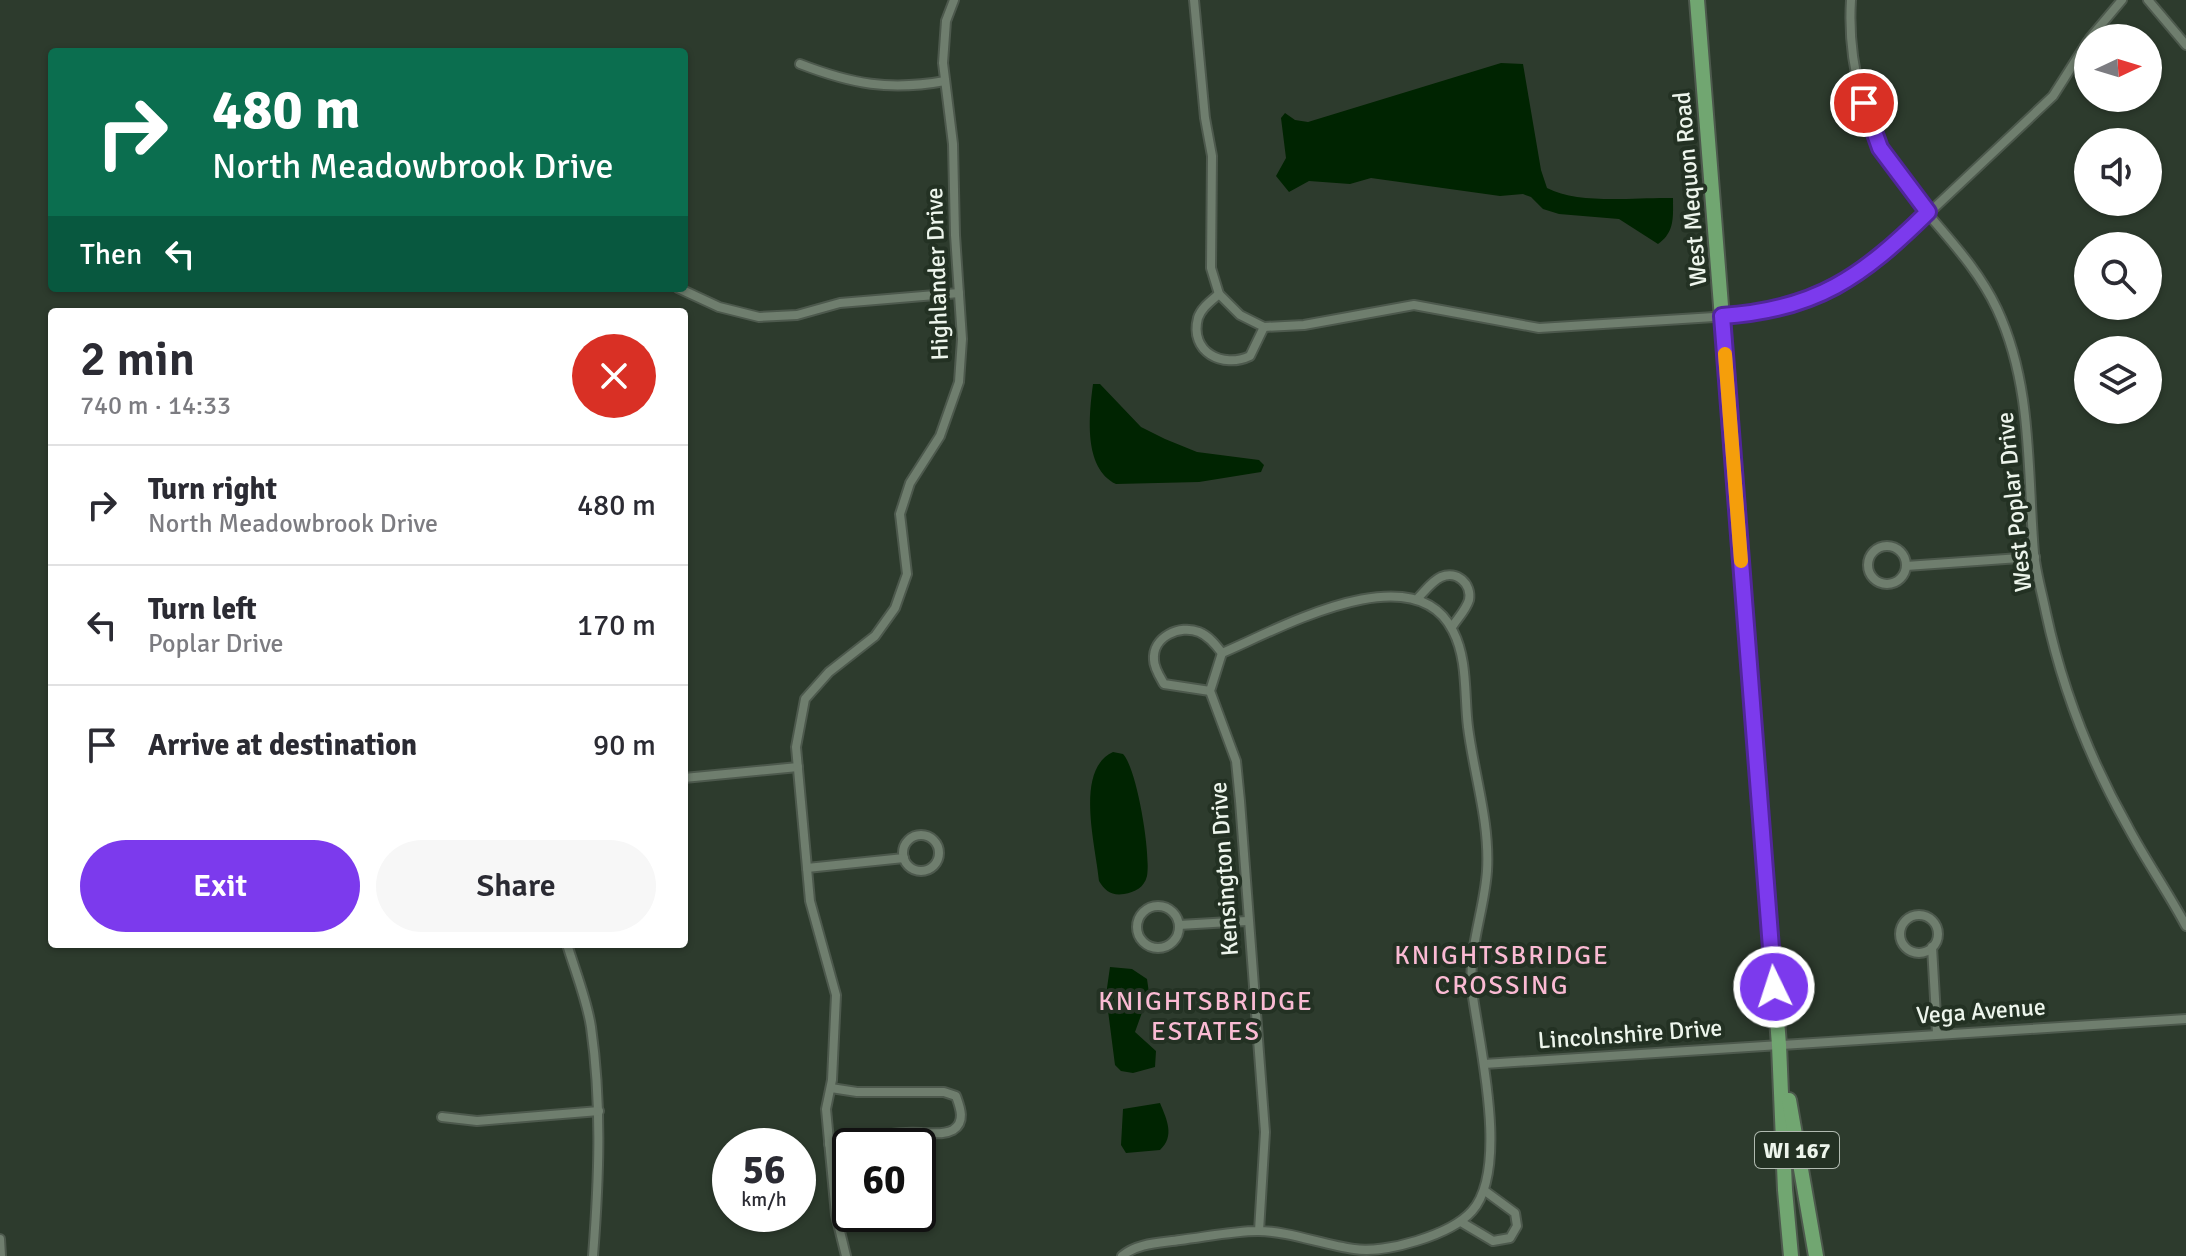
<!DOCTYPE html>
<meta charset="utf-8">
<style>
body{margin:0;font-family:Signika,sans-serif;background:#f7f7f7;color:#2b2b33;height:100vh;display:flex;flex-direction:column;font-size:30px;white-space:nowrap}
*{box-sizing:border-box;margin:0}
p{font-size:26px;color:#7c7c81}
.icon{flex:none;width:44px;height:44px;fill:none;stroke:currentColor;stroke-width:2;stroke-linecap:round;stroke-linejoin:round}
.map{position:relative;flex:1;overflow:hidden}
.sheet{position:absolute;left:48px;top:308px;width:640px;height:640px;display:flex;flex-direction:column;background:#fff;border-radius:8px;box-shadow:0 2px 6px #0004}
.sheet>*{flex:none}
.hud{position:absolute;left:48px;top:48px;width:640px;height:244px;border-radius:8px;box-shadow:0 2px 6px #0004;background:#0b6e4f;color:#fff;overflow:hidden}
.needle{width:52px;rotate:86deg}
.tools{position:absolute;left:2074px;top:24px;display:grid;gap:16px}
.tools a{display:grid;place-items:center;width:88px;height:88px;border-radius:50%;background:#fff;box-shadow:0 2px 6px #0004;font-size:40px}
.speed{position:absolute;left:712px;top:1128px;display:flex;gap:16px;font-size:40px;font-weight:700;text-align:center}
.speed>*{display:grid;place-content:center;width:104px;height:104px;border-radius:50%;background:#fff;box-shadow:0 2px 6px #0004;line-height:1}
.speed small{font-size:20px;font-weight:400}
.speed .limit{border:4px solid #111;border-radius:12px;background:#fff;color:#111}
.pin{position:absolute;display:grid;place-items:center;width:68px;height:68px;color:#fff;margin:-34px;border:4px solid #fff;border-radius:50%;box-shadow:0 2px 8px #0007}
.me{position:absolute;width:88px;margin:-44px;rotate:356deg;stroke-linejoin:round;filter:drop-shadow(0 0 6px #0008)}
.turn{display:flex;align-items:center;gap:28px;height:168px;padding:0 32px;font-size:36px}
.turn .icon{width:104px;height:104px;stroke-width:2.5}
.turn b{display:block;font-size:56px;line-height:68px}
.then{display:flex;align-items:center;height:76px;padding:0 32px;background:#0003;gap:16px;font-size:30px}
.round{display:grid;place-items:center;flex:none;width:84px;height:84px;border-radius:42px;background:#f7f7f7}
.head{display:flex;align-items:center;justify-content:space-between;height:136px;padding:0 32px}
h1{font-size:48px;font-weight:600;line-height:60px}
.cta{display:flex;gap:16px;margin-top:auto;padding:16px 32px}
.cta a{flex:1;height:92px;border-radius:48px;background:#7c3aed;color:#fff;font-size:32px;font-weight:600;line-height:92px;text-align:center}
.cta a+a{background:#f7f7f7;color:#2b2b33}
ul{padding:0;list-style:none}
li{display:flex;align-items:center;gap:24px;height:120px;padding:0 32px;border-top:2px solid #e1e1e2}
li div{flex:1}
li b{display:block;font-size:30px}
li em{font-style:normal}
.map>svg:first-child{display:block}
.water{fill:#002401}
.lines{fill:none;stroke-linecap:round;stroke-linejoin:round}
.street-casing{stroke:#4d594d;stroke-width:12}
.primary-casing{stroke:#4d594d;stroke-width:18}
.street{stroke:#6f7e6e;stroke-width:8}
.primary{stroke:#71a671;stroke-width:14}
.route-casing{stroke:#51269a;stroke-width:20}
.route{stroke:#7c3aed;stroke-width:14}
.slow{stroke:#f59e0b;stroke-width:14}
.labels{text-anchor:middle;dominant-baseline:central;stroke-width:8;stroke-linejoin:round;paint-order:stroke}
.shield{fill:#233123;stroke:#b0bab0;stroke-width:2}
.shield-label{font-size:22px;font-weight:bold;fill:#edf5ec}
.street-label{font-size:24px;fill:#edf5ec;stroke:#233123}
.neighbourhood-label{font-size:26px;letter-spacing:2px;fill:#fabad3;stroke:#233123}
</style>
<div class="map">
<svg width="2186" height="1256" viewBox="0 0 2186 1256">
<rect width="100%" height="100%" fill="#2d3b2d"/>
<g class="water">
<path d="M 1501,63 L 1523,64 L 1541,170 L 1547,188 C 1579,205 1636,197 1673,198 C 1673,217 1675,232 1658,244 L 1619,219 L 1559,214 L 1543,209 L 1531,197 L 1523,194 L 1500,196 L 1371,178 L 1350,184 L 1309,181 L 1289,192 L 1276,176 L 1286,158 L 1281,118 L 1285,113 L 1295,120 L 1308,122 Z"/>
<path d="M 1093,384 L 1100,384 L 1141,427 L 1165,439 L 1197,452 L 1259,460 L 1264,465 L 1261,472 L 1199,482 L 1116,484 C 1083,468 1089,415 1093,384 Z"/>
<path d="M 1113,752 L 1123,754 C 1137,769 1151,853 1147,876 C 1144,888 1135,892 1124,894 C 1112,896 1105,891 1099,881 C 1096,846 1074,770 1113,752 Z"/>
<path d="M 1110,967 L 1132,969 L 1147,979 L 1149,993 L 1135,1032 L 1156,1051 L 1155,1067 L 1133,1073 L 1121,1071 L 1115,1065 L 1106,995 Z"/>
<path d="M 1160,1103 C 1167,1120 1175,1136 1160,1150 L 1126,1153 L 1121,1145 L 1123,1109 Z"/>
</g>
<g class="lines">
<defs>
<g id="street">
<path d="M 1194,0 L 1205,118 L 1212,156 L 1211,268 L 1219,294 L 1240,315 L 1264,327 L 1304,325 L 1414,305 L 1539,328 L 1762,314 L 1837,287 L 1881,258 L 2053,96 L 2088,41"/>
<path d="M 1851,0 C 1847,63 1865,132 1903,183 C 1935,226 1974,260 1997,309 C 2033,386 2027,470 2034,553 C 2036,573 2042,593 2046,613 C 2062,688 2090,760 2128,827 C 2146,861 2168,892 2186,926"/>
<path d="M 2148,0 L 2186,45"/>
<path d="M 2090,38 L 2122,0"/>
<path d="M 800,64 C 852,84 889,91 945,81"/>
<path d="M 678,288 L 719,307 L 759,317 L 797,315 L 840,303 L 959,293"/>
<path d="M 1219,294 C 1211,301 1201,308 1198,318 C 1189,352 1223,369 1250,356 L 1264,327"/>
<circle cx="1887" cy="565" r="19"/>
<path d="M 1906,566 L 2035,557"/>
<path d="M 1418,598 C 1425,591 1432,581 1441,577 C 1457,570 1472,584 1469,600 C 1466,610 1457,619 1452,627"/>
<path d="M 1210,691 L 1164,684 C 1160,677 1154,668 1154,660 C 1152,637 1180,624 1199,632 C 1209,636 1216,645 1222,653"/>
<path d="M 684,778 L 798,767"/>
<circle cx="921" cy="853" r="18"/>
<path d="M 807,868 L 904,858"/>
<circle cx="1158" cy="927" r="21"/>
<circle cx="1919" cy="934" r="19"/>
<path d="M 1179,925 L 1247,921"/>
<path d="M 567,944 C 575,971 587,1000 591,1027 C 602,1104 599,1179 593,1256"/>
<path d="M 1932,947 L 1937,1033"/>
<path d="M 1484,1064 L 2186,1019"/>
<path d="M 442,1117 L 477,1121 L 599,1111"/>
<path d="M 829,1144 C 860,1139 891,1131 922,1133 C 932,1133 944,1135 953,1130 C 966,1122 960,1107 956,1096 L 944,1092 L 857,1092 L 831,1088"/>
<path d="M 1461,1222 L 1493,1241 L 1510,1238 L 1517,1226 L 1515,1213 L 1485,1191"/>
<path d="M 0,1239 L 1,1256"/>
<path d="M 846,1256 L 836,1215 L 826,1109 L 832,1080 L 836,995 L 810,901 L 796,747 L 805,699 L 829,672 L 875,636 L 895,608 L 907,574 L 900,514 L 910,483 L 940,436 L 959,382 L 962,339 L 955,235 L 953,144 L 943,63 L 946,21 L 954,0"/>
<path d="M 1122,1256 C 1137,1243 1160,1243 1180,1240 C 1205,1237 1233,1231 1258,1231 C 1289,1231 1323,1245 1354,1249 C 1385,1254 1451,1235 1472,1211 C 1509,1170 1480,1048 1473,997 C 1466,953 1484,914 1487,871 C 1490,822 1474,775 1468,727 C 1464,695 1468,660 1453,631 C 1414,552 1277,630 1222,653 L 1210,691 L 1236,761 L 1240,801 L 1265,1132 L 1259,1231"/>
</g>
<g id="primary">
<path d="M 1697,0 L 1779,1045 L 1785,1190 L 1791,1256"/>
<path d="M 1789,1100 L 1816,1256"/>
</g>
</defs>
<use href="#street" class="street-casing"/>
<use href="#primary" class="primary-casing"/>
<use href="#street" class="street"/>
<use href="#primary" class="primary"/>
</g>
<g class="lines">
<defs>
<path id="route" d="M 1774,987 L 1722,316 C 1816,310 1862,277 1928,212 L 1880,148 L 1864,103"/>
</defs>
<use href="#route" class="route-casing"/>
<use href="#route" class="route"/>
<path class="slow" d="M 1725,354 L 1741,561"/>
</g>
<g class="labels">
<rect class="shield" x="1755" y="1132" width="84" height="36" rx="6"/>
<g class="shield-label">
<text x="1797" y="1150">WI 167</text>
</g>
<g class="street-label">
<text transform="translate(1690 189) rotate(-95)">West Mequon Road</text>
<text transform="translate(937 274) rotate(-92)">Highlander Drive</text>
<text transform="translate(2014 502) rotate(-96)">West Poplar Drive</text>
<text transform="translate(1224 869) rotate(-94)">Kensington Drive</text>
<text transform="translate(1981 1011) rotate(-4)">Vega Avenue</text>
<text transform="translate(1630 1034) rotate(-4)">Lincolnshire Drive</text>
</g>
<g class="neighbourhood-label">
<text x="1502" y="956">KNIGHTSBRIDGE<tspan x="1502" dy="30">CROSSING</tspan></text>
<text x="1206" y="1002">KNIGHTSBRIDGE<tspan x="1206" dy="30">ESTATES</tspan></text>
</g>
</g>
</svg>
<div class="tools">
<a><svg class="needle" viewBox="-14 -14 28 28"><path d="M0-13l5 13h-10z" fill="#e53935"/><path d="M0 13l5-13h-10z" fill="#7c7c81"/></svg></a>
<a><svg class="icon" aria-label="sound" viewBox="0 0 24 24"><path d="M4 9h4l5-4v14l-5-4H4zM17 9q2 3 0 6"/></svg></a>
<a><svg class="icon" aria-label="search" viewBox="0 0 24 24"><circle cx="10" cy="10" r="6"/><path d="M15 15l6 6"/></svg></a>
<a><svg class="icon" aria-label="layers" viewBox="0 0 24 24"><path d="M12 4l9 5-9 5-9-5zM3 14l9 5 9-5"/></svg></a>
</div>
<div class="speed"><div>56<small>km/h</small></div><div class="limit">60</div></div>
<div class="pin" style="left:1864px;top:103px;background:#d93025"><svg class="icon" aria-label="arrive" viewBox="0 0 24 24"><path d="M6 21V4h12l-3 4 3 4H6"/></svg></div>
<svg class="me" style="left:1774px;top:987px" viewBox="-20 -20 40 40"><circle r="17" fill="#7c3aed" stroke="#fff" stroke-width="3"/><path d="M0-11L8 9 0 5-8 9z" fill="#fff"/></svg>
<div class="hud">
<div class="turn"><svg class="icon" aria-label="right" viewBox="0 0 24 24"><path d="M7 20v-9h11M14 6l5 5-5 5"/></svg><div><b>480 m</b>North Meadowbrook Drive</div></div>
<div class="then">Then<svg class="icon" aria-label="left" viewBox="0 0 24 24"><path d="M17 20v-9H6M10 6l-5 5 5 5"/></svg></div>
</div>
<section class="sheet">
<div class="head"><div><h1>2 min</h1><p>740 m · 14:33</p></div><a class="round" style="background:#d93025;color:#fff"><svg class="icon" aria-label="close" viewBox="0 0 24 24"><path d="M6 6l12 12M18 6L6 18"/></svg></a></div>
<ul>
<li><svg class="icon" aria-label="right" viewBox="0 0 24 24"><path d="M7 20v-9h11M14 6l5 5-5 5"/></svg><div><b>Turn right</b><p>North Meadowbrook Drive</p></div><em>480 m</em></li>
<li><svg class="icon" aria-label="left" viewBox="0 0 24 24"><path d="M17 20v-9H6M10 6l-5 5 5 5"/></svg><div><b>Turn left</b><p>Poplar Drive</p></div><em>170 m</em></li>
<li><svg class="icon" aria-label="arrive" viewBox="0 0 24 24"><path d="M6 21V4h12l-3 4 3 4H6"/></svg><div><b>Arrive at destination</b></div><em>90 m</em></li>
</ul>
<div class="cta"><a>Exit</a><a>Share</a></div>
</section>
</div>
